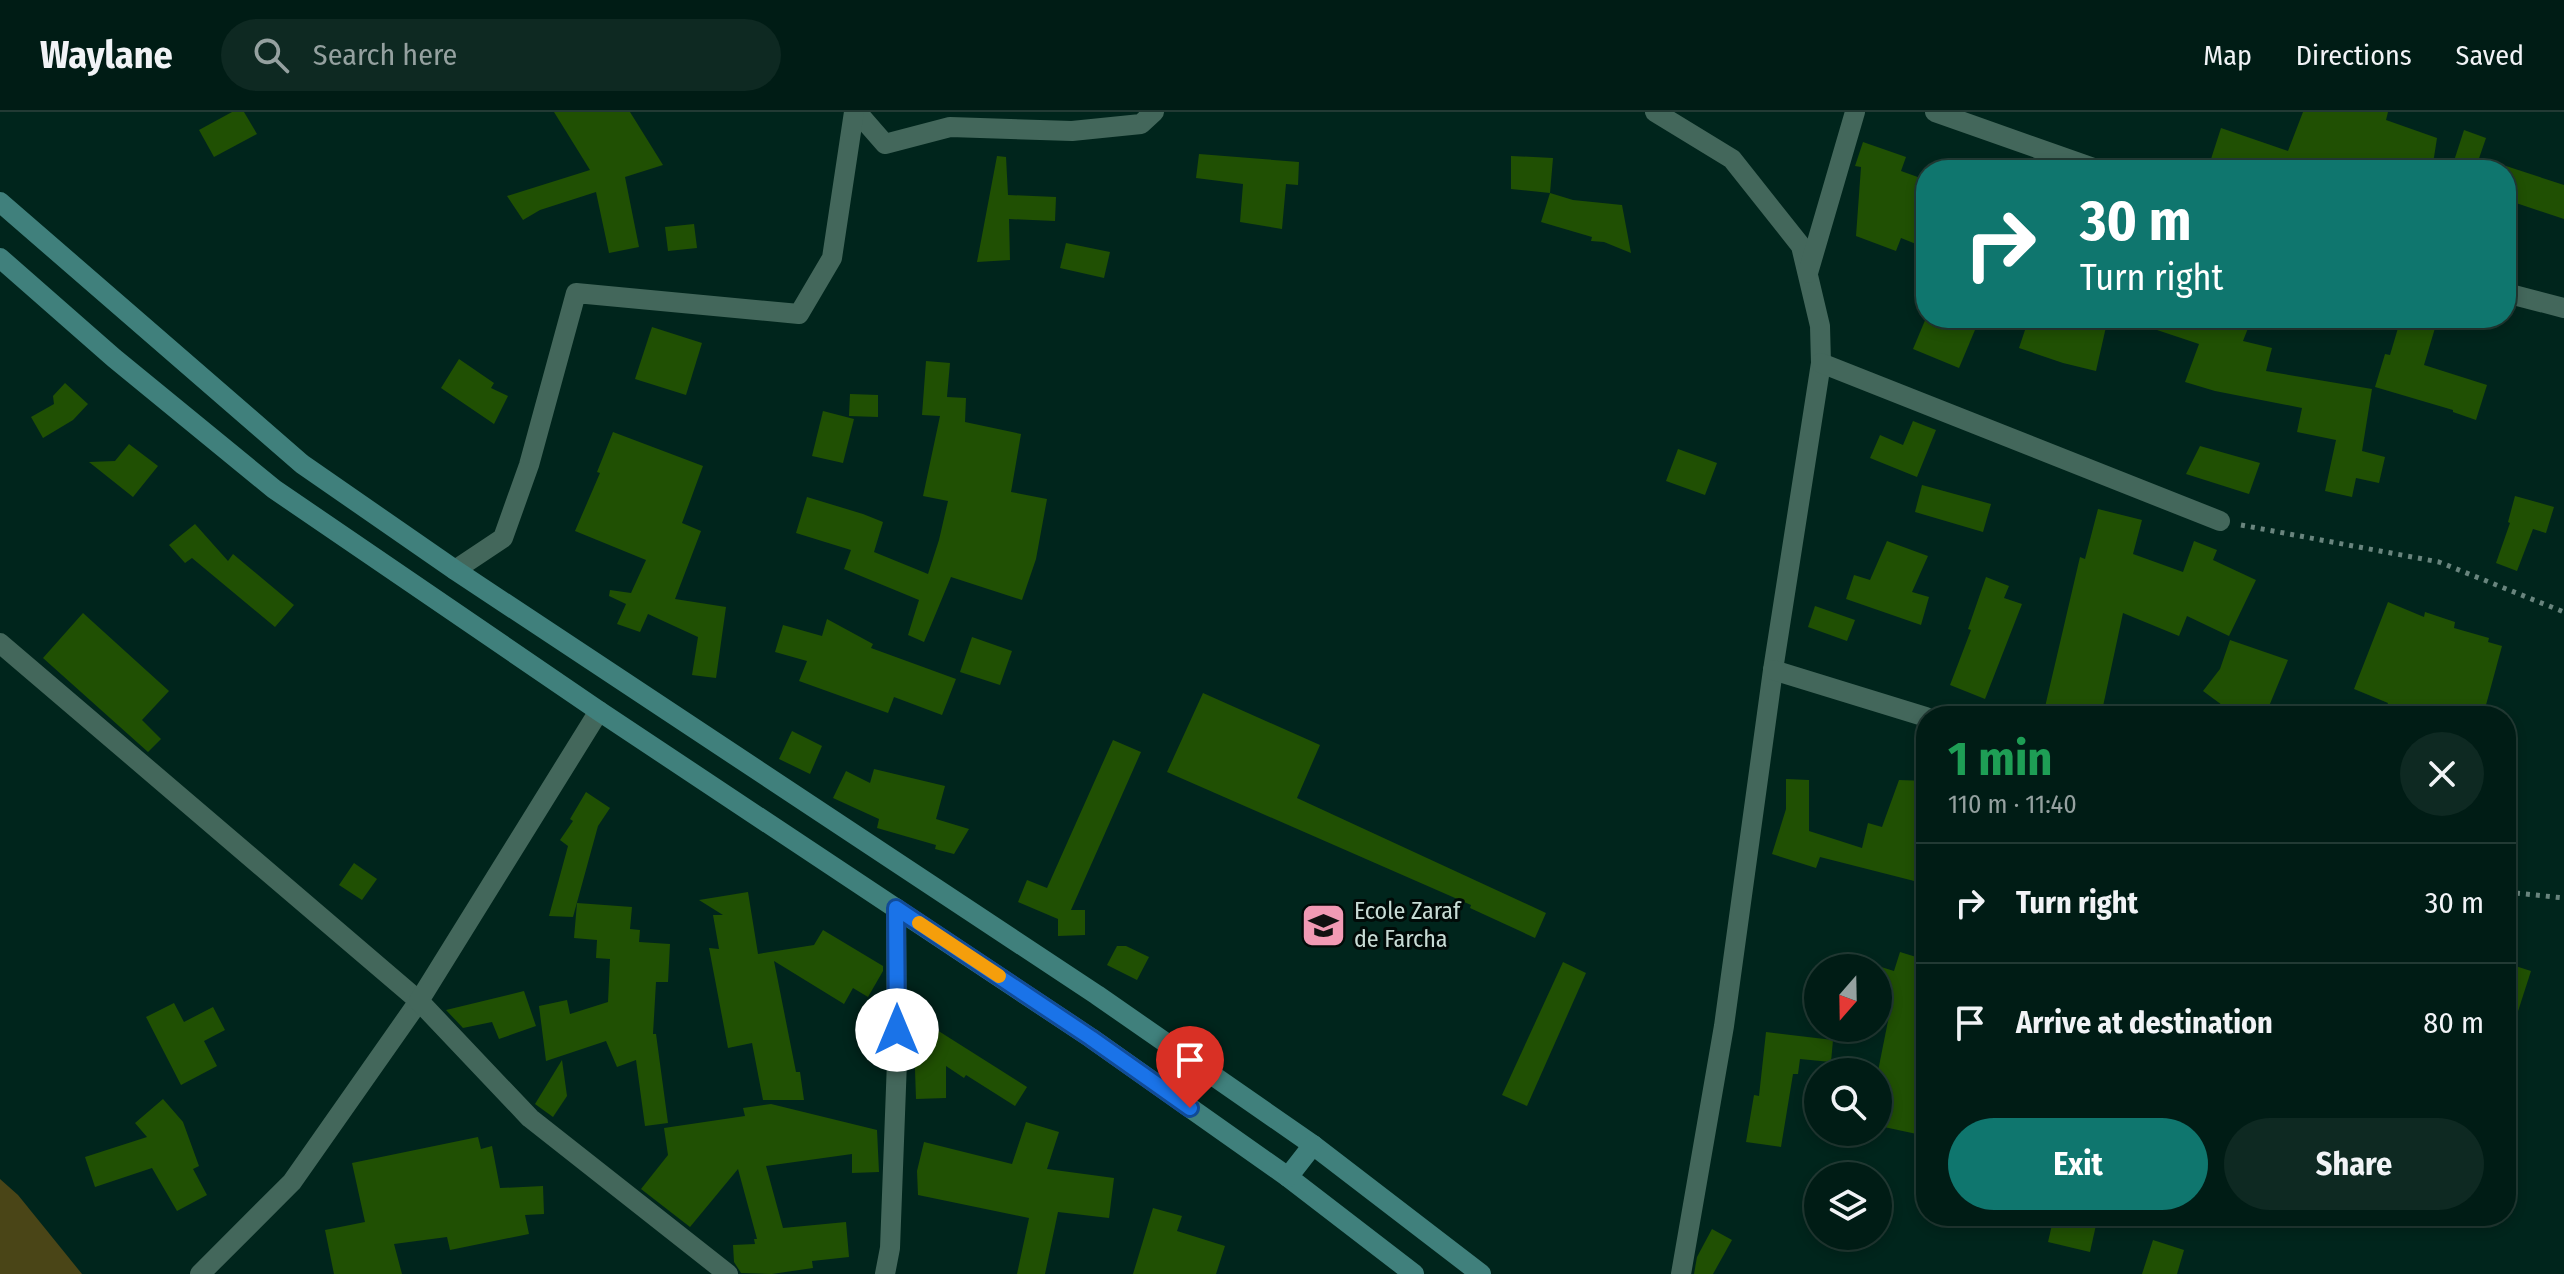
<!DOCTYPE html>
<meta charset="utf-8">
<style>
body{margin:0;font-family:"Fira Sans Condensed",sans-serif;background:#0e2922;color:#f1f3f6;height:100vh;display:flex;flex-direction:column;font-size:30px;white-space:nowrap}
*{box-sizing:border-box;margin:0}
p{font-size:26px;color:#95a1a0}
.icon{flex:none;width:44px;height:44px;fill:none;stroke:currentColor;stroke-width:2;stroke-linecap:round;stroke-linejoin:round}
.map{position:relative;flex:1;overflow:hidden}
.details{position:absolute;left:1916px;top:594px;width:600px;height:520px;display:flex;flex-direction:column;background:#001c15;border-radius:32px;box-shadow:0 4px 12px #0003,0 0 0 2px #223a34}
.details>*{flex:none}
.guide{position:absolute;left:1916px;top:48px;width:600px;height:168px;border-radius:32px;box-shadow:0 4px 12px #0003,0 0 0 2px #223a34;background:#0f766e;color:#fff;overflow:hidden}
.needle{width:52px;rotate:200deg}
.tools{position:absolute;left:1804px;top:842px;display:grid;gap:16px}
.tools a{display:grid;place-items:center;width:88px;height:88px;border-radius:50%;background:#001c15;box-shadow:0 4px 12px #0003,0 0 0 2px #223a34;font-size:40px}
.pin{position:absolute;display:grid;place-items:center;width:68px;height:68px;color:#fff;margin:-82px -34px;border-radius:50% 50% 50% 0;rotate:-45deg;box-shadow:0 0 8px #0007}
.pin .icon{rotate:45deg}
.me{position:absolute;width:88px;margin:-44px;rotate:0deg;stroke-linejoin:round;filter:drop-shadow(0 0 6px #0008)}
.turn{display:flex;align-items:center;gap:28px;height:168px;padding:0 32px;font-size:36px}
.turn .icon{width:104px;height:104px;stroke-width:2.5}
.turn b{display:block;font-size:56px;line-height:68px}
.round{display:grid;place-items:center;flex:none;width:84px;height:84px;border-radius:42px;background:#0e2922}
.summary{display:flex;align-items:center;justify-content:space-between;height:136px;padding:0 32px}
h1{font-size:48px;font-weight:700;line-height:60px;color:#1e9e55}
.cta{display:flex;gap:16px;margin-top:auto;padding:16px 32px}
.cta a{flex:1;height:92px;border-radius:48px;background:#0f766e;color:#fff;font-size:32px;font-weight:700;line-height:92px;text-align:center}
.cta a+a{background:#0e2922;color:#f1f3f6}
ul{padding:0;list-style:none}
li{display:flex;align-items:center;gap:24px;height:120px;padding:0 32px;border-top:2px solid #223a34}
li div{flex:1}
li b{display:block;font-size:30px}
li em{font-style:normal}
header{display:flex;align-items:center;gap:48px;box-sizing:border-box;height:112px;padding:0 40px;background:#001c15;border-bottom:2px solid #223a34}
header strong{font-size:38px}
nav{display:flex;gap:44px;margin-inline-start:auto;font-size:28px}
.search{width:560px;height:72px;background:#0e2922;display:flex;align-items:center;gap:20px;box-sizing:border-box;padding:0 28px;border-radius:44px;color:#95a1a0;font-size:30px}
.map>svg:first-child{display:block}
.green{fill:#4a4517}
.building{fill:#205003}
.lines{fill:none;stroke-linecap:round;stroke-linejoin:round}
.path{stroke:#69857e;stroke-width:5;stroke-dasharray:4 6;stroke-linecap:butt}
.street{stroke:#43675b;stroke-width:20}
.secondary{stroke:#40807c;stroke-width:20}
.route-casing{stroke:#114b97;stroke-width:20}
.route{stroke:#1a73e8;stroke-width:14}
.slow{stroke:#f59e0b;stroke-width:14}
.labels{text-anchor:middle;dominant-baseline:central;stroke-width:6;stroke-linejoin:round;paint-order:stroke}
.poi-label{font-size:24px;fill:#c8dcd5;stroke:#010b08;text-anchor:start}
</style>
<header>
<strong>Waylane</strong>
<div class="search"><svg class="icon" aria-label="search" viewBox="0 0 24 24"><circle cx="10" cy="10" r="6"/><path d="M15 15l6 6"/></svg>Search here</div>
<nav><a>Map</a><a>Directions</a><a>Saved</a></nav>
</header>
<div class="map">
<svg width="2564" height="1162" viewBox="0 0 2564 1162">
<rect width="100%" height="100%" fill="#00251c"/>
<path class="green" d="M 0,1067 L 18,1083 L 82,1162 L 0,1162 Z"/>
<g class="building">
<path d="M 232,0 L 244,0 L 257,22 L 214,45 L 199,18 Z"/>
<path d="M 554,0 L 630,0 L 663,53 L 625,65 L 639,135 L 609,141 L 596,80 L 540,98 L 523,108 L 507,84 L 590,58 Z"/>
<path d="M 2303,0 L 2388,0 L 2386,8 L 2437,26 L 2432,58 L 2245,58 L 2211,47 L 2221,16 L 2288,39 Z"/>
<path d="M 2464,18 L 2486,26 L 2475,58 L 2453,52 Z"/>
<path d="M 1863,30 L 1906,45 L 1901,59 L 1926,68 L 1926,136 L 1901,126 L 1896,139 L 1856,124 L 1861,55 L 1855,54 Z"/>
<path d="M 1199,42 L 1299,50 L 1298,73 L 1286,72 L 1282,117 L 1240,110 L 1243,72 L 1196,66 Z"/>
<path d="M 997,44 L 1006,45 L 1008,83 L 1056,85 L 1055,109 L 1009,107 L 1010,148 L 977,150 Z"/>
<path d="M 1511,44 L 1553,46 L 1550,81 L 1511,77 Z"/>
<path d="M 2506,54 L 2564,73 L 2564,107 L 2513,90 L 2515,82 L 2506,79 Z"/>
<path d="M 1550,81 L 1573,88 L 1622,93 L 1631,141 L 1604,130 L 1591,129 L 1592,125 L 1541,110 Z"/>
<path d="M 694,112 L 697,136 L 668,139 L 665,115 Z"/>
<path d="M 1066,131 L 1110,140 L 1104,166 L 1060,156 Z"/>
<path d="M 1926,206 L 1980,206 L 1959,256 L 1913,237 Z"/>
<path d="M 2029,206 L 2108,206 L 2096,259 L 2063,251 L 2019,236 Z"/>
<path d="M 2134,206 L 2252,206 L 2243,229 L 2272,236 L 2266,259 L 2372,277 L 2362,339 L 2385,345 L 2379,371 L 2356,366 L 2352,385 L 2325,379 L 2336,328 L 2297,320 L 2302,296 L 2215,279 L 2185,270 L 2199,232 L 2133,210 Z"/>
<path d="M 2401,206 L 2438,206 L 2424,253 L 2487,273 L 2476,308 L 2453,300 L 2453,298 L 2375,275 L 2385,242 L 2390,243 Z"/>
<path d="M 652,215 L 702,231 L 686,283 L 635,267 Z"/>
<path d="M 459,247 L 494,271 L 491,276 L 508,284 L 494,312 L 441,276 Z"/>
<path d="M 926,249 L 950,251 L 947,285 L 966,286 L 965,310 L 1021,322 L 1011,380 L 1047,387 L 1036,447 L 1022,488 L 951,465 L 924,530 L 908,523 L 919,488 L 844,457 L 851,438 L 796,421 L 807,385 L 863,402 L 883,410 L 874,440 L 928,462 L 939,428 L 948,389 L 923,384 L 940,304 L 922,303 Z"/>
<path d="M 65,271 L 88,292 L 73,308 L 43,326 L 31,305 L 54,292 L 53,284 Z"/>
<path d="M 850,282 L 878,283 L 878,305 L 849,304 Z"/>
<path d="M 823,299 L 854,307 L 843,351 L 812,344 Z"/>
<path d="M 1913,309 L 1936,318 L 1917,365 L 1870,346 L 1880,323 L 1903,333 Z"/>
<path d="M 613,320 L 703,354 L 682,411 L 701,419 L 675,487 L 726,495 L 716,566 L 692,563 L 698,525 L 648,502 L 640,520 L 617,512 L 626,492 L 609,484 L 610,478 L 631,481 L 646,448 L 575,419 L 600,361 L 597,360 Z"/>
<path d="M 129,332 L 158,354 L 133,385 L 89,350 L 115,349 Z"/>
<path d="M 2200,334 L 2260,351 L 2249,382 L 2186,362 Z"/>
<path d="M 1678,337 L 1717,351 L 1705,383 L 1666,369 Z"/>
<path d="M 1922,373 L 1991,392 L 1983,420 L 1915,400 Z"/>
<path d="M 2515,384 L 2554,395 L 2546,421 L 2533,417 L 2517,459 L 2496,451 L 2510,411 L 2508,410 Z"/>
<path d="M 2098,397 L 2142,408 L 2133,442 L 2183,460 L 2194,429 L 2217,438 L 2213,448 L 2256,468 L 2229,524 L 2187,504 L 2179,524 L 2123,501 L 2102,599 L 2092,595 L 2088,604 L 2073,604 L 2045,595 L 2080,445 L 2085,447 Z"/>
<path d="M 195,412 L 228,449 L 233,442 L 294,493 L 275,515 L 192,446 L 185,451 L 169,433 Z"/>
<path d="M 1887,429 L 1928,444 L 1912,480 L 1929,485 L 1921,513 L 1846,487 L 1854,463 L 1870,468 Z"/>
<path d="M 1986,465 L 2009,474 L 2004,486 L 2022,492 L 1985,587 L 1950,573 L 1971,518 L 1968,517 Z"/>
<path d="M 2388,490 L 2424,505 L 2425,500 L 2455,510 L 2454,516 L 2489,526 L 2488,530 L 2502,534 L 2483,604 L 2382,604 L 2388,591 L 2354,577 Z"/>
<path d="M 1815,494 L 1855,508 L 1847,529 L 1808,515 Z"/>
<path d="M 83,501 L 169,579 L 142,608 L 161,627 L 148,640 L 43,546 Z"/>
<path d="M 827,507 L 873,532 L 871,536 L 956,567 L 942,603 L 894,585 L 888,601 L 799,569 L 807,549 L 775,540 L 783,513 L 822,524 Z"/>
<path d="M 972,525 L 1012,539 L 1000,573 L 960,560 Z"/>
<path d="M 2230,528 L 2288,548 L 2265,604 L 2237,604 L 2203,579 L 2220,557 Z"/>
<path d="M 1203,581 L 1320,633 L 1297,686 L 1546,801 L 1535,826 L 1470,796 L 1471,793 L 1167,660 Z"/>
<path d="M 792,619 L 822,634 L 810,662 L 779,647 Z"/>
<path d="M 1113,628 L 1141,640 L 1071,798 L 1085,798 L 1085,823 L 1058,824 L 1058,807 L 1018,790 L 1027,768 L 1047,776 Z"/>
<path d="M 874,657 L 945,674 L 936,707 L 969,717 L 954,742 L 935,737 L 936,733 L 877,716 L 879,707 L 833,686 L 846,659 L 870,671 Z"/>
<path d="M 1786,667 L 1809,668 L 1809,719 L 1862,736 L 1868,711 L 1882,715 L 1899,668 L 1926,669 L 1926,772 L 1820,745 L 1816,756 L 1772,742 L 1786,697 Z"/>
<path d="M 586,680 L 610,696 L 598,714 L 573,805 L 549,804 L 568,734 L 560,728 L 573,709 L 570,707 Z"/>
<path d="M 354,751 L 377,767 L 362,788 L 339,773 Z"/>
<path d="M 748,780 L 758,842 L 814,833 L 823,818 L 883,854 L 883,859 L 868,885 L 853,876 L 844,892 L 774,849 L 796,960 L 800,960 L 804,988 L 763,988 L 752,931 L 728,936 L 709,836 L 719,837 L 713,803 L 723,803 L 699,788 Z"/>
<path d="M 577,791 L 632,795 L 630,817 L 640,818 L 639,830 L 670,832 L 668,870 L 656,870 L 653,922 L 656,922 L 668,1011 L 645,1014 L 636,948 L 617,955 L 606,929 L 546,949 L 539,894 L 567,888 L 570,902 L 608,890 L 610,847 L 596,846 L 597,828 L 574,826 Z"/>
<path d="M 1117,834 L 1126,834 L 1149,845 L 1137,868 L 1107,853 Z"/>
<path d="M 1900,840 L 1926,848 L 1926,1024 L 1884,1015 L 1888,1002 L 1878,999 L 1878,959 L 1891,894 L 1878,890 L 1878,854 L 1894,859 Z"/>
<path d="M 1563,850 L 1586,861 L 1527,994 L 1502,983 Z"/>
<path d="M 2506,851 L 2531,859 L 2511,921 L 2506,921 Z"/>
<path d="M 524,879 L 536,914 L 499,927 L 492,910 L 463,916 L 446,898 Z"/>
<path d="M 174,891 L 184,910 L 213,895 L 225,918 L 204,929 L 217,954 L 181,973 L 146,905 Z"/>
<path d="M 918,906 L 1027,975 L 1015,994 L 966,963 L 964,966 L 946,954 L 946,986 L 916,987 L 914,928 Z"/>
<path d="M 1766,920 L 1833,928 L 1831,950 L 1800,947 L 1798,962 L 1793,962 L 1781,1035 L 1746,1030 L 1754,983 L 1759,984 Z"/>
<path d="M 562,948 L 567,984 L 553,1005 L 535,992 Z"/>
<path d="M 163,987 L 183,1010 L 199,1054 L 193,1057 L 207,1083 L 177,1099 L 152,1056 L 95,1075 L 85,1045 L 147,1025 L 135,1011 Z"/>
<path d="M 771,992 L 877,1018 L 879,1060 L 852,1061 L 852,1042 L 766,1054 L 783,1116 L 846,1110 L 849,1145 L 812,1149 L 813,1156 L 772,1162 L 741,1161 L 734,1150 L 733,1133 L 755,1132 L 754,1127 L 757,1127 L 738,1057 L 690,1115 L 641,1077 L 668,1043 L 664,1016 L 745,1004 L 743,996 Z"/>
<path d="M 1026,1010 L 1059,1020 L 1047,1057 L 1114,1066 L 1109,1106 L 1058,1100 L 1045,1162 L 1017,1162 L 1029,1106 L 918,1083 L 917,1059 L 924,1030 L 1012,1052 Z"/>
<path d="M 478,1025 L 481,1037 L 492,1034 L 500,1076 L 543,1074 L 544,1102 L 525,1103 L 529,1122 L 450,1138 L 447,1125 L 394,1132 L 402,1162 L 334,1162 L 325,1118 L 365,1110 L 352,1051 Z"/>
<path d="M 1153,1096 L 1182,1104 L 1177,1119 L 1225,1134 L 1216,1162 L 1133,1162 Z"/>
<path d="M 2054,1104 L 2098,1104 L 2090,1140 L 2048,1130 Z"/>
<path d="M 1712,1117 L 1732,1128 L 1713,1162 L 1694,1162 L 1697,1145 Z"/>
<path d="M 2153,1128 L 2184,1138 L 2177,1162 L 2142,1162 Z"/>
</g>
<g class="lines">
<g class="path">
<path d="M 2241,413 L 2439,450 L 2564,500"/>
<path d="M 2506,780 L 2564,786"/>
</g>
<g class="street">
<path d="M 857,0 L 885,32 L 950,15 L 1072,19 L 1141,12 L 1154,0"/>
<path d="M 1655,0 L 1732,47 L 1801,134 L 1820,214 L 1821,251 L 1773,558 L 1724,914 L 1681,1162"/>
<path d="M 1935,0 L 2099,58"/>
<path d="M 1808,161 L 1855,0"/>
<path d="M 2506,181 L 2564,196"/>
<path d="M 1821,251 L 2220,409"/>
<path d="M 455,458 L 503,426 L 529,353 L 576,181 L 799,202 L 832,146 L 854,0"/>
<path d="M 0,531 L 419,889 L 292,1070 L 200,1162"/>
<path d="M 1773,558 L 1926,605"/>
<path d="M 599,599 L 419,889 L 530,1006 L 728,1162"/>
<path d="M 885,1162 L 890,1136 L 897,949 L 896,796"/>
</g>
<g class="secondary">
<path d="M 0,90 L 302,352 L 455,458 L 1097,883 L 1313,1033 L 1481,1162"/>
<path d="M 0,146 L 114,246 L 274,377 L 599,599 L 1091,926 L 1288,1065 L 1414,1162"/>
<path d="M 1288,1065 L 1313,1033"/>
</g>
</g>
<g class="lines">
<defs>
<path id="route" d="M 897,918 L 896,796 L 1091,926 L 1190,996"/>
</defs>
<use href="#route" class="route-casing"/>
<use href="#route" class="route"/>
<path class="slow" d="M 919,811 L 999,864"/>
</g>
<defs>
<symbol id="school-square" viewBox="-11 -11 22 22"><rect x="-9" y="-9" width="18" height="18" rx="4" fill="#f19ab4" stroke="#010b08"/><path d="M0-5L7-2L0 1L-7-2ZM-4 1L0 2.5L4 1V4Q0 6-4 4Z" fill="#111"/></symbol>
</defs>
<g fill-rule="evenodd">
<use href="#school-square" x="1298" y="788" width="51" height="51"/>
</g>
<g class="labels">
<g class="poi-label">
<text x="1354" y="799">Ecole Zaraf<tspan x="1354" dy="28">de Farcha</tspan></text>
</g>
</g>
</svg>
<div class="tools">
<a><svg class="needle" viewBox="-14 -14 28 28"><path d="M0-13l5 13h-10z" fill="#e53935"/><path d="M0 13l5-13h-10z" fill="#95a1a0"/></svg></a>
<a><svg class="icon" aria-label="search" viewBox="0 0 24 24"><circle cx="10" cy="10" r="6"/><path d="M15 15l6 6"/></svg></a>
<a><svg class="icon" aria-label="layers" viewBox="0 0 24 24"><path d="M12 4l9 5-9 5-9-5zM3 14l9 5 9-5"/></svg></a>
</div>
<div class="pin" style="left:1190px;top:996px;background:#d93025"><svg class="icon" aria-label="arrive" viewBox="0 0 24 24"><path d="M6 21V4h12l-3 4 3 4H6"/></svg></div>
<svg class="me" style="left:897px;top:918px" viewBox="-20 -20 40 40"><circle r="19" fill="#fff"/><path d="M0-13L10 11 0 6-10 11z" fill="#1a73e8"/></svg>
<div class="guide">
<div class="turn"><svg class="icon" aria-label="right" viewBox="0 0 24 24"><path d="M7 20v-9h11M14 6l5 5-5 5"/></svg><div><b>30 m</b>Turn right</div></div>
</div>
<section class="details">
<div class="summary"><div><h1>1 min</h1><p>110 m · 11:40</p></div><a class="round"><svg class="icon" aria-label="close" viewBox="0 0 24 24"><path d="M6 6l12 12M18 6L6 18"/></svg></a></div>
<ul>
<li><svg class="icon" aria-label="right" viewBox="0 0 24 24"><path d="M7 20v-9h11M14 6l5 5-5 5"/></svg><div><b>Turn right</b></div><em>30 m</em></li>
<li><svg class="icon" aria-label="arrive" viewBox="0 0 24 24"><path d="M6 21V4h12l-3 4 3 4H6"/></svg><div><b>Arrive at destination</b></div><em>80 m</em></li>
</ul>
<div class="cta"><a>Exit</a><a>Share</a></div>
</section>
</div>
